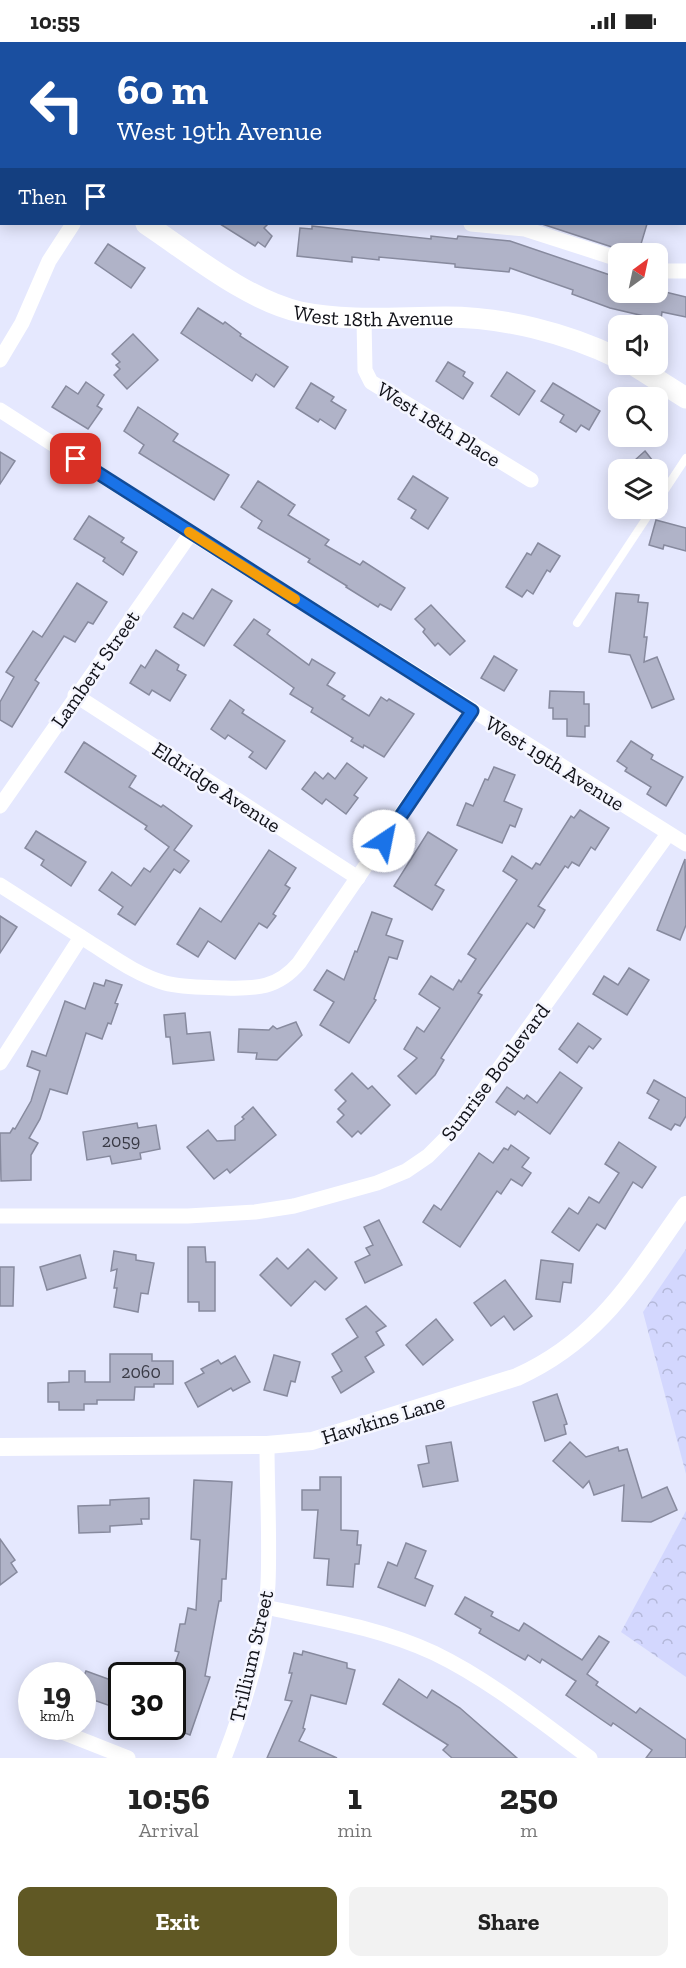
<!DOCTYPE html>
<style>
body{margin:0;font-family:"Zilla Slab",serif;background:#f2f2f2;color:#222;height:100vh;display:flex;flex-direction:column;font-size:22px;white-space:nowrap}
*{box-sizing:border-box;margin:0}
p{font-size:20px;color:#767676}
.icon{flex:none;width:33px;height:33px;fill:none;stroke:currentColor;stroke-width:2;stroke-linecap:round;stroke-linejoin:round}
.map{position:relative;height:1716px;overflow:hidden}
.side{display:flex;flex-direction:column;background:#fff;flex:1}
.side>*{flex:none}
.hud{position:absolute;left:0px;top:0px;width:687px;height:183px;box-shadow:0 3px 15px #0003;background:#1a4fa0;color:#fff;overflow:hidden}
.needle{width:39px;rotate:33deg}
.buttons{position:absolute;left:608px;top:201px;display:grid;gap:12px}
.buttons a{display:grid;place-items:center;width:60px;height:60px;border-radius:12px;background:#fff;box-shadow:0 3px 15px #0003;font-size:30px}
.speed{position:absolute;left:18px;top:1620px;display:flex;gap:12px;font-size:30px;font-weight:700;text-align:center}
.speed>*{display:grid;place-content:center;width:78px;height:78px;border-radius:50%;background:#fff;box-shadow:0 3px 15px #0003;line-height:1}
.speed small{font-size:15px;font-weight:400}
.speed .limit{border:3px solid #111;border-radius:9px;background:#fff;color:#111}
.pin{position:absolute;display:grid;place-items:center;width:51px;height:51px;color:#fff;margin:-26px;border-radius:12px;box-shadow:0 3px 9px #0006}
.me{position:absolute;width:66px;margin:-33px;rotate:34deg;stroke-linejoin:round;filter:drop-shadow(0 0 4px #0008)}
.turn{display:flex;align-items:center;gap:21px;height:126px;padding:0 18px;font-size:27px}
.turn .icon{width:78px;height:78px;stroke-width:2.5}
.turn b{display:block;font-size:42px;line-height:51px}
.then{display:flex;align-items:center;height:57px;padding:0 18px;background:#0003;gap:12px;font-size:22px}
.eta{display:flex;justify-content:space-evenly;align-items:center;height:102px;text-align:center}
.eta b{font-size:36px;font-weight:700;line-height:42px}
.action{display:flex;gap:12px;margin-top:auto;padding:12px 18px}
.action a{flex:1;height:69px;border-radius:12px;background:#605824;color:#fff;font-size:24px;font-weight:700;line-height:69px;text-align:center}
.action a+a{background:#f2f2f2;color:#222}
.status{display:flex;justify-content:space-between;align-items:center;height:42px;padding:0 30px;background:#fff;direction:ltr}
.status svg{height:16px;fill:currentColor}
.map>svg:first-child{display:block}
.park{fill:url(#park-crowns)}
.building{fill:#b0b3c8;stroke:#878a9e;stroke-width:1.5}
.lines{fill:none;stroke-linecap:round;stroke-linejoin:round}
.service{stroke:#fff;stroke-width:8}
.minor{stroke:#fff;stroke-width:15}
.tertiary{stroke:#fff;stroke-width:18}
.secondary{stroke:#fff;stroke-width:21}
.route-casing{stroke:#114b97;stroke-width:15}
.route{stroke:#1a73e8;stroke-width:10}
.slow{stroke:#f59e0b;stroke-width:10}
.labels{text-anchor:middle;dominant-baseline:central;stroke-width:5;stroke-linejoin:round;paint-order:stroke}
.number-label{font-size:18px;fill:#393a45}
.street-label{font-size:21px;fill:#111219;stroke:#f5f6ff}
</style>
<div class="status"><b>10:55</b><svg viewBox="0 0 49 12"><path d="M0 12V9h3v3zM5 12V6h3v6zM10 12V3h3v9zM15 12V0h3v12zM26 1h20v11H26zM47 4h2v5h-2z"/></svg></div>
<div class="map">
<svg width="686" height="1716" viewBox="0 0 686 1716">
<defs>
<pattern id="park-crowns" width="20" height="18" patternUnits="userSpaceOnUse" patternTransform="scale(1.5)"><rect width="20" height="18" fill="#d3d7fe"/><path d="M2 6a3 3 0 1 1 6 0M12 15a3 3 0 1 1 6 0" fill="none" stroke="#b4b8d9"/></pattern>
</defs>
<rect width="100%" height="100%" fill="#e5e8fe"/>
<g class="park">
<path d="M 686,1207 L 686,1432 L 643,1270 Z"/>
<path d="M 686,1469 L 686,1635 L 621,1590 Z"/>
</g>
<g class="building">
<path d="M 220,182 L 268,182 L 264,186 L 272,194 L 265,205 L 258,200 L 255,204 Z"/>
<path d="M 542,182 L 647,182 L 638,212 L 626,212 L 621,208 Z"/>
<path d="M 312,184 L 431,197 L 431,194 L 457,197 L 458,194 L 510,199 L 610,233 L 609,236 L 618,238 L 618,250 L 657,250 L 657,248 L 686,255 L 686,275 L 662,270 L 661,278 L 610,266 L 572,252 L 573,248 L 510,226 L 509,230 L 455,225 L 455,222 L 379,215 L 379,218 L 352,215 L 352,220 L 297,214 L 300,186 L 312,187 Z"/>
<path d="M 108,202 L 145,226 L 131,246 L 95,221 Z"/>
<path d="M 198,266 L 223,282 L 225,280 L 241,292 L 240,294 L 288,325 L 274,345 L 256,332 L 252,339 L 181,291 Z"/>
<path d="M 133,292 L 158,318 L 127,347 L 114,333 L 120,327 L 116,323 L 120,320 L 112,312 Z"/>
<path d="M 448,320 L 465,330 L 463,334 L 473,341 L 463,357 L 436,339 Z"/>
<path d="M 507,330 L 535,349 L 519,373 L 491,354 Z"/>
<path d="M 86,340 L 104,353 L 97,364 L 102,367 L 88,387 L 52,365 L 66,344 L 78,352 Z"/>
<path d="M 311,341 L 334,355 L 331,359 L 346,368 L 335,387 L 320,377 L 318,380 L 296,366 Z"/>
<path d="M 553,341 L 600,369 L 589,388 L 581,383 L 576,390 L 560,380 L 564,373 L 541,359 Z"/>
<path d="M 138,365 L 178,392 L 173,399 L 229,433 L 214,458 L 139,411 L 144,403 L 124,389 Z"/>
<path d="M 645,409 L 660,428 L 624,428 Z"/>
<path d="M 0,410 L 15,419 L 0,442 Z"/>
<path d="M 413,434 L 448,456 L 428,487 L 411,476 L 416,468 L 398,457 Z"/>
<path d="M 258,439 L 295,463 L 288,473 L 329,498 L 325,503 L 360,523 L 363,519 L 405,546 L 391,568 L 380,562 L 378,565 L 346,545 L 347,544 L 308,520 L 310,517 L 258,486 L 262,479 L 241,465 Z"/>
<path d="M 89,474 L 124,496 L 121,500 L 137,510 L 123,533 L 103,519 L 105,516 L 74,497 Z"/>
<path d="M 656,478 L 686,486 L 686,509 L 664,503 L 663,507 L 649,503 Z"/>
<path d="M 538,501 L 560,514 L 550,530 L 547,528 L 533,552 L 527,548 L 522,555 L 506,545 L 527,511 L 531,513 Z"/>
<path d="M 77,541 L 107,560 L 93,582 L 88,580 L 75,600 L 64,594 L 35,638 L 39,641 L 12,685 L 0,678 L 0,660 L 14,635 L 6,630 L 33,589 L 42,595 Z"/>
<path d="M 212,547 L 232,559 L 204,604 L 174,585 L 183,571 L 193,577 Z"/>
<path d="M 616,551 L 639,553 L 638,560 L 648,561 L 644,595 L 647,595 L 644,620 L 657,615 L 674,657 L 652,666 L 630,613 L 609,610 Z"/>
<path d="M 431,563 L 465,599 L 450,613 L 438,601 L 435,604 L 423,590 L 425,587 L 415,577 Z"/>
<path d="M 254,577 L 270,588 L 267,592 L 309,623 L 312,617 L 335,631 L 327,643 L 345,654 L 342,657 L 369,674 L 381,655 L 387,659 L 389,657 L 414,672 L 384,715 L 364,703 L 363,706 L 351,699 L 353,696 L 311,670 L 313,666 L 290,652 L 294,646 L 234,603 Z"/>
<path d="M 156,608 L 179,623 L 177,628 L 186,633 L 170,659 L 152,648 L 149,653 L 130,641 L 141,623 L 145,626 Z"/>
<path d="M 494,614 L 517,628 L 504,649 L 481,636 Z"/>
<path d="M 550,649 L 584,650 L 584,662 L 589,662 L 589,684 L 585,684 L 585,695 L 567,694 L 567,677 L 553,677 L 553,666 L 549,666 Z"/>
<path d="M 230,658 L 244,668 L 242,671 L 285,699 L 266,727 L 249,715 L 253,710 L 228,693 L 225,697 L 211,687 Z"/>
<path d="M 631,699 L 653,713 L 651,717 L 683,735 L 666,764 L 647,752 L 651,745 L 625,729 L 627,726 L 617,719 Z"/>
<path d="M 84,700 L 136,734 L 129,745 L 161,765 L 163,763 L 192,784 L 174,808 L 189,819 L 180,831 L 174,827 L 135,883 L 118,872 L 123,865 L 99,848 L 112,830 L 131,844 L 144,826 L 150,830 L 169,805 L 145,787 L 147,784 L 65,730 Z"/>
<path d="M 347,721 L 367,736 L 354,753 L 358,756 L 346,772 L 326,757 L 322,762 L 302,747 L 315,730 L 323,737 L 328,731 L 335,737 Z"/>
<path d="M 494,725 L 515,733 L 504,759 L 522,767 L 515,785 L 510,783 L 502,801 L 457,783 L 466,761 L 473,764 L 485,737 L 488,738 Z"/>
<path d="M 580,768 L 609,786 L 595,808 L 591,805 L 579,824 L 572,820 L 568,826 L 565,824 L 538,864 L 545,868 L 534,886 L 527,881 L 478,951 L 482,953 L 441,1016 L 444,1018 L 435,1033 L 416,1052 L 398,1034 L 417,1016 L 404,1007 L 417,985 L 424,990 L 440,966 L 419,952 L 431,934 L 453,948 L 459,938 L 461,940 L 476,917 L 468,912 L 517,838 L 503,829 L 512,814 L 532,827 L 536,821 L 540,823 L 571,774 L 574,776 Z"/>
<path d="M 36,789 L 86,820 L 71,844 L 41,823 L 44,818 L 25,806 Z"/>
<path d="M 428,790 L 457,808 L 435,843 L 444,848 L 432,868 L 394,844 Z"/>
<path d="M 269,808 L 296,826 L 285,843 L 290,846 L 273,872 L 276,874 L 267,886 L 259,881 L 235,917 L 208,899 L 198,915 L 177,902 L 200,866 L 221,880 Z"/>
<path d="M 685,817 L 686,883 L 680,898 L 657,888 Z"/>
<path d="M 372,870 L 392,877 L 386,893 L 403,899 L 397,917 L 389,915 L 374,957 L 376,958 L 349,1001 L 320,983 L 334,960 L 314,948 L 327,928 L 344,938 L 355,909 L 357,910 Z"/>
<path d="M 0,874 L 17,885 L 0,911 Z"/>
<path d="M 629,926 L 649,938 L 627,973 L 593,952 L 604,934 L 618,943 Z"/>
<path d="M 106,938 L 122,943 L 115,961 L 118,962 L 111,982 L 108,981 L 102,997 L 86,991 L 67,1052 L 50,1047 L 40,1077 L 29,1096 L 38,1101 L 31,1113 L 31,1138 L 1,1139 L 0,1091 L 10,1091 L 13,1086 L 15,1087 L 31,1059 L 40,1029 L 27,1024 L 32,1009 L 46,1014 L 65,959 L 85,967 L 94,941 L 104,944 Z"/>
<path d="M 185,971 L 187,992 L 210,990 L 214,1018 L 173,1022 L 170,995 L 166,995 L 164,973 Z"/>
<path d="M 296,980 L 302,993 L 277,1018 L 256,1017 L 257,1011 L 238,1010 L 239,987 L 269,988 L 273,984 L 277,987 Z"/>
<path d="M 578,981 L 601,997 L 593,1007 L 589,1004 L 577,1021 L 559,1007 Z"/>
<path d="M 560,1030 L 582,1046 L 550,1092 L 518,1069 L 515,1073 L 496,1060 L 507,1045 L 524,1057 L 527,1053 L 537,1061 Z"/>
<path d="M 352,1031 L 368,1047 L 372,1044 L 390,1063 L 361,1092 L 358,1089 L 352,1095 L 337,1080 L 344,1073 L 338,1067 L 346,1059 L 335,1048 Z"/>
<path d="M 654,1038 L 686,1056 L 686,1074 L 680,1084 L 675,1082 L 671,1088 L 649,1076 L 659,1058 L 647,1051 Z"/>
<path d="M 253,1065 L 276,1093 L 230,1131 L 227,1127 L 214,1137 L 187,1105 L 208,1088 L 217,1099 L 235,1098 L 235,1084 L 244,1077 L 242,1075 Z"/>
<path d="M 137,1081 L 138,1086 L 156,1083 L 160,1107 L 140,1111 L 141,1117 L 112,1122 L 110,1114 L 87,1118 L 83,1090 Z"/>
<path d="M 619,1100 L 656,1125 L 642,1146 L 633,1140 L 605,1187 L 597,1182 L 579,1209 L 552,1190 L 569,1166 L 578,1172 L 589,1155 L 599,1161 L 619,1131 L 605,1122 Z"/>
<path d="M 511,1103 L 529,1116 L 522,1125 L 531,1131 L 522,1144 L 511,1137 L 501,1152 L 497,1149 L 460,1205 L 423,1180 L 434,1163 L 441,1168 L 479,1111 L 493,1121 L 504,1106 L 508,1108 Z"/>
<path d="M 379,1178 L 402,1223 L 365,1241 L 355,1220 L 370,1213 L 366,1206 L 373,1203 L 364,1185 Z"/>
<path d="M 188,1205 L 205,1205 L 206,1220 L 215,1220 L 215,1269 L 199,1269 L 199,1260 L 188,1260 Z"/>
<path d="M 308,1207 L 337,1236 L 325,1248 L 315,1239 L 291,1264 L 260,1233 L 277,1216 L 288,1227 Z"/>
<path d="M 114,1209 L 136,1213 L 136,1218 L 154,1221 L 148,1252 L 141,1251 L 138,1270 L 114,1265 L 117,1246 L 114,1246 L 117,1227 L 111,1229 Z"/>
<path d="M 80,1213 L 86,1236 L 47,1248 L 40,1225 Z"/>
<path d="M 541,1218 L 573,1222 L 571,1241 L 563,1240 L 560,1260 L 536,1257 Z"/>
<path d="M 0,1225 L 14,1225 L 13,1264 L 0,1264 Z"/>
<path d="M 505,1238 L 532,1274 L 514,1288 L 504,1274 L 491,1284 L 474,1261 Z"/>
<path d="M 366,1264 L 386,1284 L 376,1290 L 384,1303 L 365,1315 L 374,1330 L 341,1351 L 332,1335 L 342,1329 L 332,1312 L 358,1295 L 346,1277 Z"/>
<path d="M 436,1277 L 453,1298 L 423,1323 L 406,1303 Z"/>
<path d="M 110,1312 L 152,1312 L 152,1319 L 173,1319 L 173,1342 L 154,1342 L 154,1345 L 135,1345 L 134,1358 L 97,1358 L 97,1362 L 84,1362 L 84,1368 L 59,1368 L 59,1360 L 48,1360 L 48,1341 L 69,1340 L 69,1329 L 85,1329 L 85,1340 L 110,1340 Z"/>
<path d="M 274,1313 L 300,1320 L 295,1340 L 291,1339 L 287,1354 L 264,1348 Z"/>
<path d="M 235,1314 L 250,1340 L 233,1349 L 231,1346 L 198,1365 L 185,1341 L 204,1331 L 201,1327 L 218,1318 L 221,1322 Z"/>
<path d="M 557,1352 L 567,1382 L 564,1383 L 566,1392 L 545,1399 L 533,1360 Z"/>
<path d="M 451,1400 L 458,1439 L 423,1445 L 418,1423 L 429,1421 L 426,1404 Z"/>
<path d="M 570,1400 L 586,1415 L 618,1405 L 619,1409 L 627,1407 L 642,1456 L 667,1445 L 677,1468 L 651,1480 L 622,1479 L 624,1443 L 594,1453 L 589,1439 L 583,1446 L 553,1419 Z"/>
<path d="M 320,1435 L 341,1435 L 341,1488 L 358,1489 L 357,1503 L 361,1503 L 359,1522 L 355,1522 L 353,1545 L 327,1543 L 329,1517 L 314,1516 L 318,1468 L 302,1468 L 302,1448 L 320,1448 Z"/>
<path d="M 194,1438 L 232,1440 L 226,1537 L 222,1537 L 221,1559 L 219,1559 L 205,1634 L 210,1635 L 190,1693 L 172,1686 L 172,1630 L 179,1610 L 175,1609 L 180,1582 L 185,1582 L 188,1566 L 196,1568 L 200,1498 L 191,1497 Z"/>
<path d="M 149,1456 L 149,1477 L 141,1477 L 142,1482 L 110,1484 L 110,1490 L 79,1491 L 78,1464 L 110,1463 L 110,1458 Z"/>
<path d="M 0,1497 L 15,1518 L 11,1521 L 17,1530 L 0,1543 Z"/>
<path d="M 406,1501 L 426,1509 L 415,1536 L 433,1544 L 425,1564 L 378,1545 L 388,1520 L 397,1524 Z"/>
<path d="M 465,1555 L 493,1570 L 491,1574 L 519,1589 L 524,1581 L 582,1618 L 599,1594 L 609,1600 L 587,1632 L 598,1640 L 596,1643 L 636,1671 L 640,1666 L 686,1698 L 686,1716 L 646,1716 L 652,1708 L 613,1681 L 611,1684 L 566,1653 L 576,1639 L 542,1617 L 540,1621 L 528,1613 L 525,1618 L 479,1591 L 481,1587 L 455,1572 Z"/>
<path d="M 303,1609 L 347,1621 L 347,1626 L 355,1628 L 346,1662 L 311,1653 L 303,1686 L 305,1687 L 299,1699 L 337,1716 L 267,1716 L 292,1659 L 285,1658 L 292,1631 L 289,1631 L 294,1611 L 302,1613 Z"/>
<path d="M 86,1629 L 122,1642 L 122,1668 L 82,1654 L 82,1639 Z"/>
<path d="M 399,1637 L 427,1656 L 432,1648 L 460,1666 L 517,1716 L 452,1716 L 443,1708 L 448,1703 L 383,1662 Z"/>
</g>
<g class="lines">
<g class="service">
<path d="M 657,460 L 686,416"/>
<path d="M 577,581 L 653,466"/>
</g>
<g class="minor">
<path d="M 108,2 L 108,0"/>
<path d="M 253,2 L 254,0"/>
<path d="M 0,7 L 2,5"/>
<path d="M 471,182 L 525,187 L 618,217"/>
<path d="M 657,229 L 686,229"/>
<path d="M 364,278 L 365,328 L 371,340 L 531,438"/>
<path d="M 0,318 L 22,281 L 49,219 L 73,182"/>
<path d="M 0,368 L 191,491 L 686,802"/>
<path d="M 75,653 L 358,836"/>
<path d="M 0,764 L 191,491"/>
<path d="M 0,843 C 30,862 59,881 89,900 C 113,915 137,933 165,941 C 184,946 205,945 225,946 C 256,947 278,946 299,921 L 472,669"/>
<path d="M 0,1021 L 81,895"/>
<path d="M 0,1174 L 188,1174 L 255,1170 L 294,1164 L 377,1141 L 406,1129 L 428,1114 L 457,1085 L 668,792"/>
<path d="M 265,1565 C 322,1577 381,1586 434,1611 C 490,1638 540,1679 590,1716"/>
<path d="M 31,1678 L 32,1679"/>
<path d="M 47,1684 L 128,1716"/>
<path d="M 224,1716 C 244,1665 265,1597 268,1542 C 270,1496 267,1449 267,1403"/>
</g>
<path class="tertiary" d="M 0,1405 L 267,1403 L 312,1399 L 517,1335 C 601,1297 635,1234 686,1163"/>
<g class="secondary">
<path d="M 0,84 L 2,85"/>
<path id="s1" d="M 146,182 C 191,212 247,258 300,270 C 349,280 396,275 446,275 C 504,275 566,291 618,316"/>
<path d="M 632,322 L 686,356"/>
</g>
</g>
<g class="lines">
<defs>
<path id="route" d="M 76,417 L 472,669 L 384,799"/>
</defs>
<use href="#route" class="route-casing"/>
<use href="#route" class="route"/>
<path class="slow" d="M 189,490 L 295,557"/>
</g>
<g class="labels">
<g class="number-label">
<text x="121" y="1099">2059</text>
<text x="141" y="1330">2060</text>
</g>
<g class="street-label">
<text stroke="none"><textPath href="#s1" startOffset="252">West 18th Avenue</textPath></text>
<text transform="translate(439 382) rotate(32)">West 18th Place</text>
<text transform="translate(95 627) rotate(-55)">Lambert Street</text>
<text transform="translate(555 721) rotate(32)">West 19th Avenue</text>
<text transform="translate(217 745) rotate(33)">Eldridge Avenue</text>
<text transform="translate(495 1030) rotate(-53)">Sunrise Boulevard</text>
<text transform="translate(383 1377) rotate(-17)">Hawkins Lane</text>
<text transform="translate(251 1614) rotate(-77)">Trillium Street</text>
</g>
</g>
</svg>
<div class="buttons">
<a><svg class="needle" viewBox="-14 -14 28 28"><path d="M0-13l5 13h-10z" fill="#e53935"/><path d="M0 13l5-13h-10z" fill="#767676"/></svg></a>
<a><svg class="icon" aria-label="sound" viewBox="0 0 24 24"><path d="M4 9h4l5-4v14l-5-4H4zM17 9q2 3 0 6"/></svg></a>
<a><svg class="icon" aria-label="search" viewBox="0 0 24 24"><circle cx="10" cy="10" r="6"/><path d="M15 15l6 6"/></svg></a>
<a><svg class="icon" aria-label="layers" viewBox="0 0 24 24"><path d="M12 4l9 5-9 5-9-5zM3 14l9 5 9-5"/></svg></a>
</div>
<div class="speed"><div>19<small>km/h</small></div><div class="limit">30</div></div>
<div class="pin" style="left:76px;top:417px;background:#d93025"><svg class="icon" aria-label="arrive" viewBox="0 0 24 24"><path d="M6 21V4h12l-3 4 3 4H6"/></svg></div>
<svg class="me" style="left:384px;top:799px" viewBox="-20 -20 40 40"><circle r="19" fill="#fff"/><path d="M0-13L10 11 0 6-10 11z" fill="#1a73e8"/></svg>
<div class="hud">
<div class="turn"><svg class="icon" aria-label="left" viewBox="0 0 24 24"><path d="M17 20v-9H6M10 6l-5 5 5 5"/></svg><div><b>60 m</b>West 19th Avenue</div></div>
<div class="then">Then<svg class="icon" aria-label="arrive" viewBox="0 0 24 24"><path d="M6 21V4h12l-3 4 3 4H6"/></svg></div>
</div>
</div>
<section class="side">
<div class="eta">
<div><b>10:56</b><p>Arrival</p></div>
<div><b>1</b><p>min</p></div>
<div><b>250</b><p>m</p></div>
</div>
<div class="action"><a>Exit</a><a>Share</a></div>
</section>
